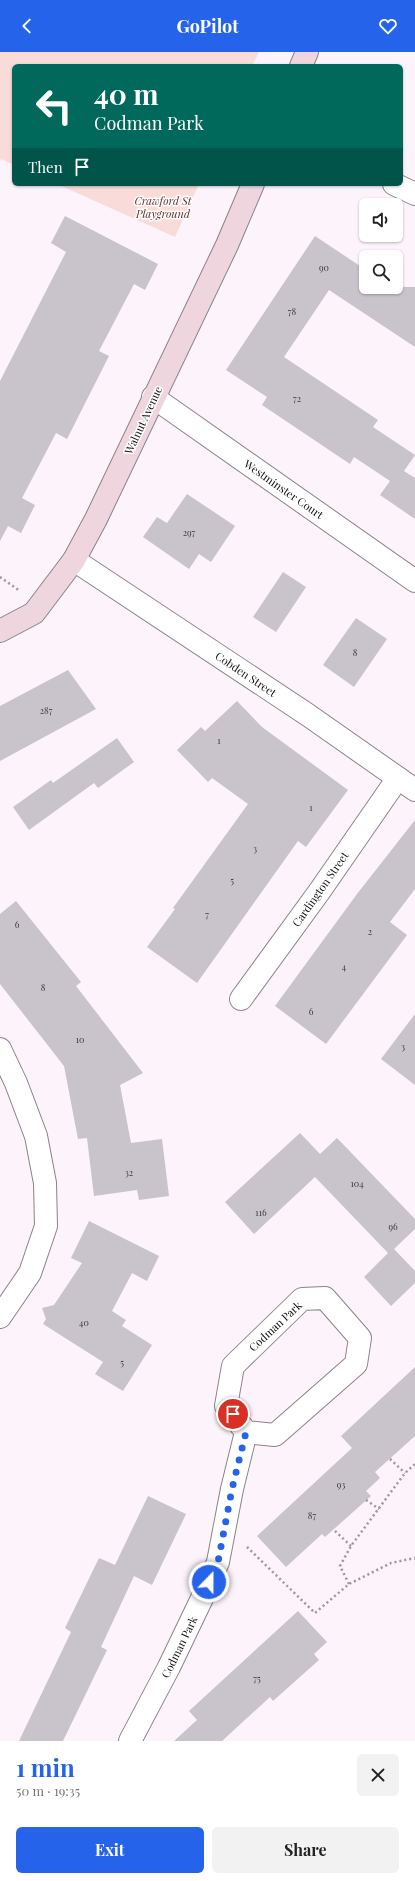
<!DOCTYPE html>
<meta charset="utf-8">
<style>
body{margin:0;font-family:"Playfair Display",serif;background:#f2f2f2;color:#222;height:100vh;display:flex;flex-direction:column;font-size:15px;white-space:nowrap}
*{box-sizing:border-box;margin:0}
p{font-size:13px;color:#767676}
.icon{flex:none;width:22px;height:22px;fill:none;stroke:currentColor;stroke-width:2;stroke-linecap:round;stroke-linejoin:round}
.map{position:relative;height:1689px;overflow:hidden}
.sheet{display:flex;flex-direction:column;background:#fff;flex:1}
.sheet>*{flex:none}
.guide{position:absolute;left:12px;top:12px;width:391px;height:122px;border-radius:6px;box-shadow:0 1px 3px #0004;background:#00695c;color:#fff;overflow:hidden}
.fabs{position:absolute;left:359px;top:146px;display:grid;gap:8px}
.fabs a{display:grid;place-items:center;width:44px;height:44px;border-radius:6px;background:#fff;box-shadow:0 1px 3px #0004;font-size:20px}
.pin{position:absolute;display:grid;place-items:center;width:34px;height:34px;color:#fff;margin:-17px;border:2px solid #fff;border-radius:50%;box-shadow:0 1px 4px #0007}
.me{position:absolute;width:44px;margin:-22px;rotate:22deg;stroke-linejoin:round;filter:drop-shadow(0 0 3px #0008)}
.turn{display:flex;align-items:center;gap:14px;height:84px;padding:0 16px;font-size:18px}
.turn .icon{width:52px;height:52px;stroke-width:2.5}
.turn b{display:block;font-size:28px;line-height:34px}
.then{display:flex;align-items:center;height:38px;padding:0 16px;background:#0003;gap:8px;font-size:15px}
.round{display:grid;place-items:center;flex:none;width:42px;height:42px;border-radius:6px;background:#f2f2f2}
.headline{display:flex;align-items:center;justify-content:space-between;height:68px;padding:0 16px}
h1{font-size:24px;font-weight:700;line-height:30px;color:#2563eb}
.cta{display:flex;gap:8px;margin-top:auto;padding:8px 16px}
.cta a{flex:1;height:46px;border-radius:6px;background:#2563eb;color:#fff;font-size:16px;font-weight:700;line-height:46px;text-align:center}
.cta a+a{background:#f2f2f2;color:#222}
header{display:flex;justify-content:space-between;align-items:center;height:52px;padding:0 16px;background:#2563eb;color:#fff;font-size:18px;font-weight:700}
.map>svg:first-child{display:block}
.green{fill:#f9dbd9}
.building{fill:#c9c3cc}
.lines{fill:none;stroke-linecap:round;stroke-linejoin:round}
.street-casing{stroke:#8b8288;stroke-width:24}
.secondary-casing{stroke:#8b8288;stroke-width:24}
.path{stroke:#9d969b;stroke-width:2.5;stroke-dasharray:2 3;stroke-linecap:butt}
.street{stroke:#fff;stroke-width:22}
.secondary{stroke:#efd6de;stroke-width:22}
.route{stroke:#2563eb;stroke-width:7;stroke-dasharray:0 12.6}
.labels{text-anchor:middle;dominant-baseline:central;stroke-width:3;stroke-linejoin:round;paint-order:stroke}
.number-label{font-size:9px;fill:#3e3a3e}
.park-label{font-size:11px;font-style:italic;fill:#612c2b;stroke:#fff}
.street-label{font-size:11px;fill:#100d0f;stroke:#fff}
</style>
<header><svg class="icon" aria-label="back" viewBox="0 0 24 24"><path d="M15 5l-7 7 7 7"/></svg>GoPilot<svg class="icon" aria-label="heart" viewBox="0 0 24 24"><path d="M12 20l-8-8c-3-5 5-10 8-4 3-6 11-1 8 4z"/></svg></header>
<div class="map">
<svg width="415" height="1689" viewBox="0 0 415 1689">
<rect width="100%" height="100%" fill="#fdf3fa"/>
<g class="green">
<path d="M 0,0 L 259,0 L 252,14 L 14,14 L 14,113 L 1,107 L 0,109 Z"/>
<path d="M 57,132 L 199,132 L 175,185 Z"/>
</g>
<g class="building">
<path d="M 65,164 L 158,212 L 145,238 L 134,232 L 99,299 L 109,304 L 67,387 L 56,381 L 22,446 L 35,453 L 21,481 L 8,474 L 0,489 L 0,329 L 66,200 L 51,191 Z"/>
<path d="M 315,184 L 366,218 L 366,235 L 415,235 L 415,295 L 329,238 L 284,305 L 378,368 L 373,375 L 415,403 L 404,419 L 415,426 L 415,467 L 380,443 L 390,429 L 354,405 L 350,412 L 262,353 L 267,345 L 226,318 Z"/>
<path d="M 187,442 L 235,474 L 211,510 L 199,502 L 189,517 L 143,485 L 157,465 L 167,471 Z"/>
<path d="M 283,520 L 306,535 L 276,580 L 253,565 Z"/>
<path d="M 356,566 L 387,587 L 354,635 L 323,613 Z"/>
<path d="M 68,618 L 96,657 L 0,709 L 0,654 Z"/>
<path d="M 237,649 L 262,675 L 348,738 L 306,795 L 298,789 L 197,931 L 147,895 L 175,857 L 173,856 L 248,752 L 212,726 L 208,730 L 177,698 L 201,675 L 205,679 Z"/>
<path d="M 117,686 L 134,710 L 98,736 L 94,731 L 29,778 L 13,755 L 51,728 L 53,731 Z"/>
<path d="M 415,768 L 415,837 L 390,870 L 407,883 L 326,992 L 275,954 L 357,842 Z"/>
<path d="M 16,849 L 81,930 L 76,934 L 143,1021 L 120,1033 L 131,1091 L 162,1087 L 169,1144 L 139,1148 L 137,1138 L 94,1144 L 87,1086 L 78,1087 L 64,1014 L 0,932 L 0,862 Z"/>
<path d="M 415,962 L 415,1033 L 381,1007 Z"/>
<path d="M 300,1081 L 320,1102 L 337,1086 L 415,1167 L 415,1177 L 394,1197 L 415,1219 L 415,1231 L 391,1254 L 364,1225 L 388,1201 L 315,1125 L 254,1182 L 225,1150 Z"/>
<path d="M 89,1169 L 159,1204 L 147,1229 L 132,1221 L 112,1259 L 126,1268 L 122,1274 L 152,1293 L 123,1339 L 95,1322 L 103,1310 L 43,1272 L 46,1267 L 42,1256 L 54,1253 L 82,1211 L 71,1206 Z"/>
<path d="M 415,1315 L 415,1384 L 375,1420 L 380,1426 L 366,1439 L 371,1444 L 325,1485 L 322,1482 L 286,1515 L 257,1484 L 352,1396 L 341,1384 Z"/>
<path d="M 148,1444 L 186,1462 L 152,1533 L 134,1524 L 101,1595 L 107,1598 L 63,1689 L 19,1689 L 71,1580 L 65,1576 L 99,1506 L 115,1513 Z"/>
<path d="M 298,1559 L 327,1590 L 314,1602 L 319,1608 L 273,1649 L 270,1645 L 222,1689 L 174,1689 L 197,1668 L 189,1659 Z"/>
</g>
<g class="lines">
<defs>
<g id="street">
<path d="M 394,132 L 415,142"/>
<path d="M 153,345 L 415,529"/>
<path d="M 74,508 L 308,663 L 415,738"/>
<path d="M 241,947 L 319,840 L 398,726"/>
<path d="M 0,997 L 16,1031 L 36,1084 L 45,1131 L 46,1174 L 30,1221 L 0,1265"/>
<path d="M 325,1246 L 360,1286 L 356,1312 L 275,1383 L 246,1380 L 226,1354 L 233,1314 L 302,1247 Z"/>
<path d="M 130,1689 L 169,1615 L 205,1540 L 218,1510 L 232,1437 L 246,1380"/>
</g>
<g id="secondary">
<path d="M 301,14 L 307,0"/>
<path d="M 0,579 L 34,561 L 74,508 L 96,467 L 227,193 L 253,132"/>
</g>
</defs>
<use href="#street" class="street-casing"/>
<use href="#secondary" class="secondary-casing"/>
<g class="path">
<path d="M 0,525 L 20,539"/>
<path d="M 390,1407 L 405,1421"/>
<path d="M 366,1448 L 379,1457"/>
<path d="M 335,1479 L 351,1494"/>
<path d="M 247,1495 L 315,1561 L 349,1532 L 391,1511 L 415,1506"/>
<path d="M 349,1532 L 340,1514 L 351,1494 L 405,1421 L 415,1412"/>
</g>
<use href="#street" class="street"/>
<use href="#secondary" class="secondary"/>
</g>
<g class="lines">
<path class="route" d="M 209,1530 L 218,1510 L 232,1437 L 246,1380 L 233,1362"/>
</g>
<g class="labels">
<g class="number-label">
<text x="324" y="215">90</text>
<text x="292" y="259">78</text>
<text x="297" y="346">72</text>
<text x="189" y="480">297</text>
<text x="355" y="600">8</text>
<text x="46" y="658">287</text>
<text x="219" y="688">1</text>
<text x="311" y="755">1</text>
<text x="255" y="796">3</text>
<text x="232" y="828">5</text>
<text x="207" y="862">7</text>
<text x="17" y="872">6</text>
<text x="370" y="879">2</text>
<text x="344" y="914">4</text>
<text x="43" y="935">8</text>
<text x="311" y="959">6</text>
<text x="80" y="987">10</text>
<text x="403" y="994">3</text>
<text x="129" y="1120">32</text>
<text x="357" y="1131">104</text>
<text x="261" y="1160">116</text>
<text x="393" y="1174">96</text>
<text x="84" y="1270">40</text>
<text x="122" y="1310">5</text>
<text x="341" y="1432">93</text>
<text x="312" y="1463">87</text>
<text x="257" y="1626">75</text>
</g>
<g class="park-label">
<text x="163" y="148">Crawford St<tspan x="163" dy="13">Playground</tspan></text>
</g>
<g class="street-label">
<text transform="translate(143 368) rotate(-65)">Walnut Avenue</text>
<text transform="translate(284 437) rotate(35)">Westminster Court</text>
<text transform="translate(246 622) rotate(34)">Cobden Street</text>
<text transform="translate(320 837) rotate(-55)">Cardington Street</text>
<text transform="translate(275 1274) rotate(-43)">Codman Park</text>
<text transform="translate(179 1595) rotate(-64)">Codman Park</text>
</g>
</g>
</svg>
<div class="fabs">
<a><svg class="icon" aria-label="sound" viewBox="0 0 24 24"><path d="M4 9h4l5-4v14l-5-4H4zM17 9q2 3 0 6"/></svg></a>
<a><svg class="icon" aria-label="search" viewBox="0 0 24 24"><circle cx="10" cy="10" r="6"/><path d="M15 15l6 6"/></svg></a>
</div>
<div class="pin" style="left:233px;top:1362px;background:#d93025"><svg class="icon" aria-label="arrive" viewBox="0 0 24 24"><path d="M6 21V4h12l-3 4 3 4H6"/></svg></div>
<svg class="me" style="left:209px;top:1530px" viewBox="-20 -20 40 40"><circle r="17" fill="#2563eb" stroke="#fff" stroke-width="3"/><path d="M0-11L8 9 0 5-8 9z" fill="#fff"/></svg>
<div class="guide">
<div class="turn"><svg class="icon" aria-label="left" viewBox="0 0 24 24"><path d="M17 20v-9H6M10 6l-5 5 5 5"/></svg><div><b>40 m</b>Codman Park</div></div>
<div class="then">Then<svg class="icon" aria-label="arrive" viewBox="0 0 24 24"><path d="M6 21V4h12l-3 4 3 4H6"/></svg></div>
</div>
</div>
<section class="sheet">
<div class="headline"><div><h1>1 min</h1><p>50 m · 19:35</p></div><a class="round"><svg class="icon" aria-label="close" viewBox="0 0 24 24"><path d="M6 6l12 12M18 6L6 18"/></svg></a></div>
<div class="cta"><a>Exit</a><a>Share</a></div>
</section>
